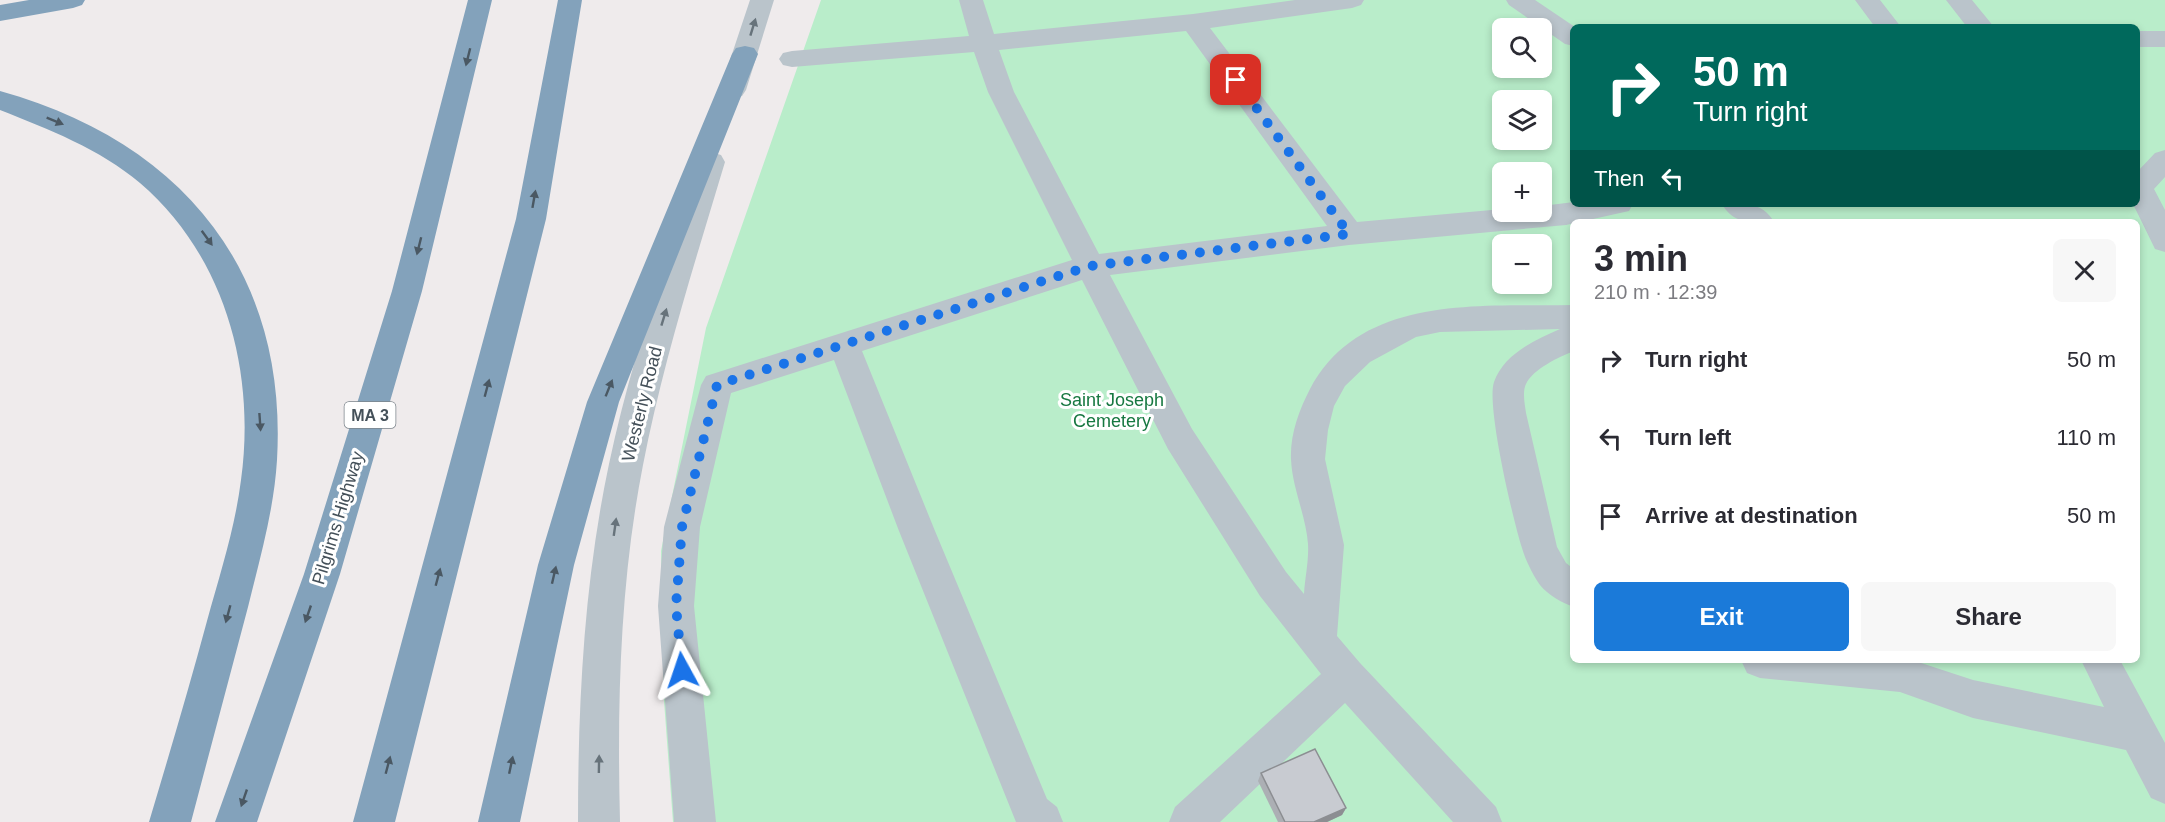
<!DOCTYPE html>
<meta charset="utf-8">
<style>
body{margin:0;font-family:Arial,sans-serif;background:#f7f7f7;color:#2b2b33;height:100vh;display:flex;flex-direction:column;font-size:22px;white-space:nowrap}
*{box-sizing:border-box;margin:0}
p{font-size:20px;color:#7c7c81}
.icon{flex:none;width:33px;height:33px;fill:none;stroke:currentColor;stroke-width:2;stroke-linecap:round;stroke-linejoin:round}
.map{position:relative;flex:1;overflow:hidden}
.side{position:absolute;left:1570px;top:219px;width:570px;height:444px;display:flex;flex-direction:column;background:#fff;border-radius:9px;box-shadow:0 3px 9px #0003}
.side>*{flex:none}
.guide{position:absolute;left:1570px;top:24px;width:570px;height:183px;border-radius:9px;box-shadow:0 3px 9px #0003;background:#00695c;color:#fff;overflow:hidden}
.tools{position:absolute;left:1492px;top:18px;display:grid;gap:12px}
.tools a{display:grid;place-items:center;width:60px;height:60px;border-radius:9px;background:#fff;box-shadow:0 3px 9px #0003;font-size:30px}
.pin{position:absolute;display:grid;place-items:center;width:51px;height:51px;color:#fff;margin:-26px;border-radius:12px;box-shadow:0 3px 9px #0006}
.me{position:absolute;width:66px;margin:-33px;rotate:355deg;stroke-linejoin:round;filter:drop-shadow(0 0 4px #0008)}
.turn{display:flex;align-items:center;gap:21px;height:126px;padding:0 24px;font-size:27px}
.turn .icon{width:78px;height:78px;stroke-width:2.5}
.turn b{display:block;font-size:42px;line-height:51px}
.then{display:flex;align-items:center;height:57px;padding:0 24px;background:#0003;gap:12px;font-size:22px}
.round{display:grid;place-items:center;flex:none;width:63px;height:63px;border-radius:9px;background:#f7f7f7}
.summary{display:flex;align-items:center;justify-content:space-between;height:102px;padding:0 24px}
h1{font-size:36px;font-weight:700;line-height:45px}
.button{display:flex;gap:12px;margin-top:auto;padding:12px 24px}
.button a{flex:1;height:69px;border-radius:9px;background:#1b7ad9;color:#fff;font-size:24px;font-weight:700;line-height:69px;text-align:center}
.button a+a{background:#f7f7f7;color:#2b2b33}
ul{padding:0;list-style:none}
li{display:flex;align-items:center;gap:18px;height:78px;padding:0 24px}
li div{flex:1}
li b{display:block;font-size:22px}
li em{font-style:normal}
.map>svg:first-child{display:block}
.green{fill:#b9edca;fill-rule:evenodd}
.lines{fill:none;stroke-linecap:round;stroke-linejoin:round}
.minor{fill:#bac4cb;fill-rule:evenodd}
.highway{fill:#83a2bb;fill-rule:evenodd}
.wall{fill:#acafb4}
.shaded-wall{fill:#8c8e92}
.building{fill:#c8cbd1;stroke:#8c8e92;stroke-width:1.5}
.oneway{fill:#67737b}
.oneway2{fill:#4a5863}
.route{stroke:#1a73e8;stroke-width:10;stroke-dasharray:0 18}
.labels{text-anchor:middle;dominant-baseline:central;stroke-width:6;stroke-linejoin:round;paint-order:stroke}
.shield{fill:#fff;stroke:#7c848b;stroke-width:1.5}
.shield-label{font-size:16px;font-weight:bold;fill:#445059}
.park-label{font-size:18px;fill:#177841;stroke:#fff}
.street-label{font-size:18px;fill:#445059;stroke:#fff}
</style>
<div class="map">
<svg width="2165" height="822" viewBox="0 0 2165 822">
<rect width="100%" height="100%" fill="#efebec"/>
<path class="green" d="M 821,0 L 2165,0 L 2165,822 L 673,822 L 664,701 L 661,551 L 706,328 ZM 1574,27 L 2138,27 L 2138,204 L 1574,204 ZM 1503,28 L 1542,28 L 1542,68 L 1503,68 ZM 1503,100 L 1542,100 L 1542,140 L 1503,140 ZM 1503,172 L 1542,172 L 1542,212 L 1503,212 ZM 1574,222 L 2138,222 L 2138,660 L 1574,660 ZM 1503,244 L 1542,244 L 1542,284 L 1503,284 Z"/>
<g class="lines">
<g class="minor">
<path d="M 750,0 L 774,0 L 746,90 L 742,96 L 733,99 L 724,96 L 720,90 Z"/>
<path d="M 959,0 L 983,0 L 994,34 L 1193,14 L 1295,0 L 1364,0 L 1361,5 L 1352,8 L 1210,28 L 1357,222 L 1503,209 L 1503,212 L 1542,212 L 1542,206 L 1574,202 L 1633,204 L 1629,211 L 1566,225 L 1349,245 L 1110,275 L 1192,429 L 1286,572 L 1304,594 C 1305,578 1309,560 1308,544 C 1306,516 1292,487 1291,459 C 1290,435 1299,410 1310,389 C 1361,293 1482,307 1574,305 L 1574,351 C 1559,357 1533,369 1526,384 C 1522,392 1525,405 1526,413 L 1557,547 L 1566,563 L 1574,569 L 1574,607 C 1562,603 1548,595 1540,585 C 1533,575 1525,559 1522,548 C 1513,520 1486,405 1494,382 C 1504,354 1535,340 1560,329 L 1440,332 L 1416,337 L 1370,362 L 1345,386 L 1334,406 L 1328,430 L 1325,459 L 1344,545 L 1337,636 L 1360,663 L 1496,807 L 1502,822 L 1453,822 L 1345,703 L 1220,822 L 1169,822 L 1175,807 L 1321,674 L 1260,596 L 1168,449 L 1082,280 L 862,351 L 935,531 L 1047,799 L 1057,807 L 1063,822 L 1016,822 L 899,531 L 834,360 L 731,393 L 700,527 L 694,606 L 716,822 L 674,822 L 658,606 L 664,527 L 701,385 L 706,376 L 1072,260 L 988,92 L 974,52 L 792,67 L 783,65 L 779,59 L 783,53 L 792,51 L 969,36 ZM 1186,31 L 1327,226 L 1099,254 L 1014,92 L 999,50 Z"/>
<path d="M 1506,0 L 1535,0 L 1575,27 L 1574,46 L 1565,44 L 1509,5 Z"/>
<path d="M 1855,0 L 1880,0 L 1901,27 L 1875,27 Z"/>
<path d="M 1946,0 L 1972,0 L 1994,27 L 1967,27 Z"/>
<rect x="2138" y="31" width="27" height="16"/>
<path d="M 2165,150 L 2165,177 L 2154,189 L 2165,210 L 2165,252 L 2155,249 L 2133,204 L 2138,204 L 2138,171 L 2155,153 Z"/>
<path d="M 711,152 L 721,155 L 725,162 C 695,262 663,362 643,465 C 620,582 617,702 620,822 L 578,822 C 578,702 584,582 609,464 C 631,361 665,262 697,162 L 701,155 Z"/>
<path d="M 1722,204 C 1743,204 1762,201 1774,222 C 1752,222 1734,225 1722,204 Z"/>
<path d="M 1741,660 L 1912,660 L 1973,680 L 2104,707 L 2081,660 L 2120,660 L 2165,743 L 2165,804 L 2151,798 L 2126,750 L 1973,718 L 1900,692 L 1760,678 L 1747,673 Z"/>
</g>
<g class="highway">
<path d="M 29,0 L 85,0 L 82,5 L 73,8 L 0,21 L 0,5 Z"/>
<path d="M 468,0 L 492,0 L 422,291 L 340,574 L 257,822 L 215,822 L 304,574 L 392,291 Z"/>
<path d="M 558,0 L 582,0 L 546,219 L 395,822 L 353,822 L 516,219 Z"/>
<path d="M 745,46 L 754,48 L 758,54 L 619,402 L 574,565 L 520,822 L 478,822 L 538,565 L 587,402 L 732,54 L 736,48 Z"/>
<path d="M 0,91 C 180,141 288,269 277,460 C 274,510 260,558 248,607 C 229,679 210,750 191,822 L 149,822 C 169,755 189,688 207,621 C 220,574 235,528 241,480 C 256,371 225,256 140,183 C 100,149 48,129 0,110 Z"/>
</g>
</g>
<path class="wall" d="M 1261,773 L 1346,808 L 1342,815 L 1327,822 L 1278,822 L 1258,781 Z"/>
<path class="shaded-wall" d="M 1346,808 L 1342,815 L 1327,822 L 1314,822 Z"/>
<path class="building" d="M 1315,749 L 1346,808 L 1314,822 L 1285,822 L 1261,773 Z"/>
<defs><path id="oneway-solid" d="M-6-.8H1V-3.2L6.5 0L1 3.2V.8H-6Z" transform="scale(1.5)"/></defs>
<g class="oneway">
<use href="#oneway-solid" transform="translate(753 27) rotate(-73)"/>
<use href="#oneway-solid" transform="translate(664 317) rotate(-73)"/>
<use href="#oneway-solid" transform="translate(615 527) rotate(-82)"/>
<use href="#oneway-solid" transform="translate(599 764) rotate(-89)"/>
</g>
<g class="oneway2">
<use href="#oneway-solid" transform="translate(468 57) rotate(104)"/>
<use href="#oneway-solid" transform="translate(55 121) rotate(22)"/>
<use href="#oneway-solid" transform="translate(534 199) rotate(-80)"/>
<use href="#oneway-solid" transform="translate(207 238) rotate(54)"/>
<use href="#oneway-solid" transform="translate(419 246) rotate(104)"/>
<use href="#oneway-solid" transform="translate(487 388) rotate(-75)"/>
<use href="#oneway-solid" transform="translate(609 388) rotate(-68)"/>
<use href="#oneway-solid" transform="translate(260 422) rotate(86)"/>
<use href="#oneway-solid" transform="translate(554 575) rotate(-77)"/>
<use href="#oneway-solid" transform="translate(438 577) rotate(-75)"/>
<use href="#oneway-solid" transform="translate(228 614) rotate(105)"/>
<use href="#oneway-solid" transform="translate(308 614) rotate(109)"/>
<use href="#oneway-solid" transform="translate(388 765) rotate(-75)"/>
<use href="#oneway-solid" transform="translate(511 765) rotate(-78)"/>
<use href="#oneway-solid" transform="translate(244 798) rotate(109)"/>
</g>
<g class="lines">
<path class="route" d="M 682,670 L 676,606 L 682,527 L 717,385 L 1090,266 L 1349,234 L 1236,80"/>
</g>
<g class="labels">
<rect class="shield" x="344.5" y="402" width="51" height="26" rx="4.5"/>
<g class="shield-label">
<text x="370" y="415">MA 3</text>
</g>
<g class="park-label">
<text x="1112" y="400">Saint Joseph<tspan x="1112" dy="21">Cemetery</tspan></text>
</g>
<g class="street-label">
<text transform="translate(642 404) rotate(-76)">Westerly Road</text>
<text transform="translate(338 518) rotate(-73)">Pilgrims Highway</text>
</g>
</g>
</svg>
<div class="tools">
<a><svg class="icon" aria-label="search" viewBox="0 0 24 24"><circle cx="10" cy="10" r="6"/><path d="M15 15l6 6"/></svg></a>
<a><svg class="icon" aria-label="layers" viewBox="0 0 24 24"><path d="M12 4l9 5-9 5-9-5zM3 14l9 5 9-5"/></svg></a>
<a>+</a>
<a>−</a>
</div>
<div class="pin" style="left:1236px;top:80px;background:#d93025"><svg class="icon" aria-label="arrive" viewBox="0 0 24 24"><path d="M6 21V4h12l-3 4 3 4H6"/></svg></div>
<svg class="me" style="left:682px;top:670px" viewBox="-20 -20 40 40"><path d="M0-17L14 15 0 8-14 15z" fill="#1a73e8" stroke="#fff" stroke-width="4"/></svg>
<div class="guide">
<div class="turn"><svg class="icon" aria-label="right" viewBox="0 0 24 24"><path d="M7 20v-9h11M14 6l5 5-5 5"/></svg><div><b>50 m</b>Turn right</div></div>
<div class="then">Then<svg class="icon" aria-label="left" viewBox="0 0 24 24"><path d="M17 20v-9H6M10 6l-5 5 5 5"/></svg></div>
</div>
<section class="side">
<div class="summary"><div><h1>3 min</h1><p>210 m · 12:39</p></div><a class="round"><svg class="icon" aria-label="close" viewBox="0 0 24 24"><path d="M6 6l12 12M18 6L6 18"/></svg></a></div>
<ul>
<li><svg class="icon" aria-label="right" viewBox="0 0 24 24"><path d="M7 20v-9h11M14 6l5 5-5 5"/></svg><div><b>Turn right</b></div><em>50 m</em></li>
<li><svg class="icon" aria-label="left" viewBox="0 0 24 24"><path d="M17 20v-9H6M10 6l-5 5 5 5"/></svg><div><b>Turn left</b></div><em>110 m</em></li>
<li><svg class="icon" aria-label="arrive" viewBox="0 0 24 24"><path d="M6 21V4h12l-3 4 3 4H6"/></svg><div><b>Arrive at destination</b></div><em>50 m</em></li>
</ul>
<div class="button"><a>Exit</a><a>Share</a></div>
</section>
</div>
